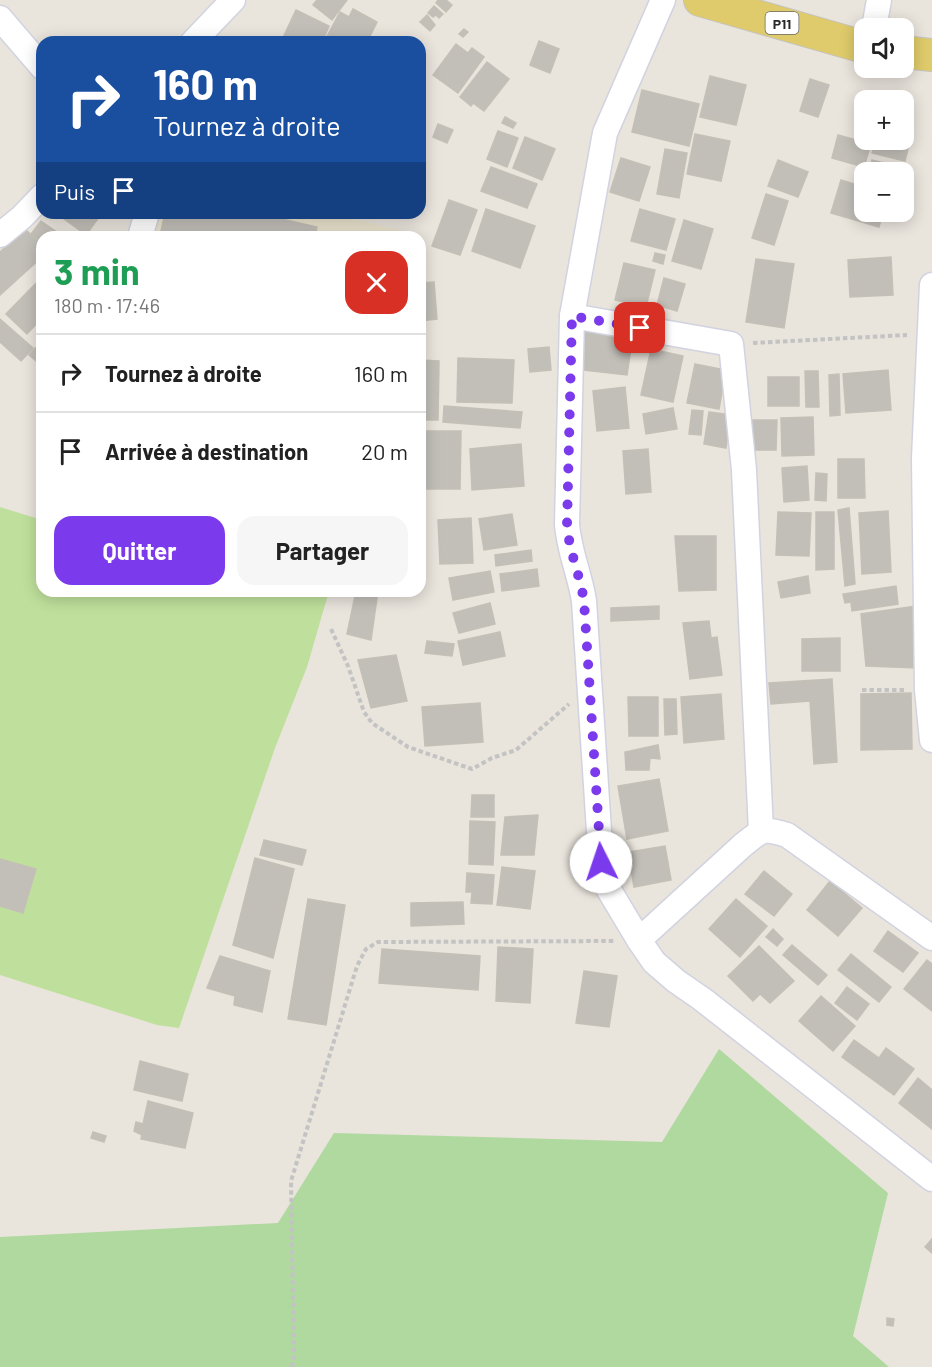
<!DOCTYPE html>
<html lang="fr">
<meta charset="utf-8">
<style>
body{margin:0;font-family:Barlow,sans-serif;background:#f6f6f6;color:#222;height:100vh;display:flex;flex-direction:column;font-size:22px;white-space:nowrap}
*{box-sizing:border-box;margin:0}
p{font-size:20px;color:#767676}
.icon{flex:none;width:33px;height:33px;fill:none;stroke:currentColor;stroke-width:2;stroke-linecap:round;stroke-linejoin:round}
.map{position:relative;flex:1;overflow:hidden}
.sheet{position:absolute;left:36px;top:231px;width:390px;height:366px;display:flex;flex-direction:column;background:#fff;border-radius:18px;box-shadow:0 3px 15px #0003}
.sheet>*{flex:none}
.guide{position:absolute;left:36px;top:36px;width:390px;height:183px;border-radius:18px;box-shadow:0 3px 15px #0003;background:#1a4fa0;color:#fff;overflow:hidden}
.fabs{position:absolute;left:854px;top:18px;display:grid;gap:12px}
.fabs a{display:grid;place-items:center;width:60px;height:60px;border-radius:12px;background:#fff;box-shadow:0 3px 15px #0003;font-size:30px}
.pin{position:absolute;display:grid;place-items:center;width:51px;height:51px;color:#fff;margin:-26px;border-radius:12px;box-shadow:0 3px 9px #0006}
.me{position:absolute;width:66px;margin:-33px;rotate:356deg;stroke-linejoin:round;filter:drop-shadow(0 0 4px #0008)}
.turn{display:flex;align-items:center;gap:21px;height:126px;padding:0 18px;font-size:27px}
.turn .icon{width:78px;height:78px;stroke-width:2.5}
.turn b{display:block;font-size:42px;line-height:51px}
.then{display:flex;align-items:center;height:57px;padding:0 18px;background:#0003;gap:12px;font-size:22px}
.round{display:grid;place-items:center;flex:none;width:63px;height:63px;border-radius:18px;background:#f6f6f6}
.overview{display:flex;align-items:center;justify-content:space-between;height:102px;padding:0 18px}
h1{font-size:36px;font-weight:700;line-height:45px;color:#1e9e55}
.primary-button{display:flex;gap:12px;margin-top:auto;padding:12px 18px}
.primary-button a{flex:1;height:69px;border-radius:18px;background:#7c3aed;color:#fff;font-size:24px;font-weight:700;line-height:69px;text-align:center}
.primary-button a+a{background:#f6f6f6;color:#222}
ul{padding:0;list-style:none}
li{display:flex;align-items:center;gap:18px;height:78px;padding:0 18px;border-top:2px solid #e0e0e0}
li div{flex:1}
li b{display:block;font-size:22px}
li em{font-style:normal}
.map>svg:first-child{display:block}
.education{fill:#e9e2cd}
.green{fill:#afd99f}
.pitch{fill:#bfe09c}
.building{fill:#c2beb8;stroke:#c4c0b6;stroke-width:1.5}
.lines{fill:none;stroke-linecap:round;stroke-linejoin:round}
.minor-casing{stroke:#d2d3e0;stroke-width:27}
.major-casing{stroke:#c3c3c3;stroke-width:34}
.path{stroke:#c3c3c3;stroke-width:4;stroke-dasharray:4.5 3;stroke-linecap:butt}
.minor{stroke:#fff;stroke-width:24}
.major{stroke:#dfcb6b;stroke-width:32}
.route{stroke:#7c3aed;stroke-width:10;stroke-dasharray:0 18}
.labels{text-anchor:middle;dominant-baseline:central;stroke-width:4.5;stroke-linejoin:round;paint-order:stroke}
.shield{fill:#fff;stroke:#696969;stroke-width:1.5}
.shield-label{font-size:14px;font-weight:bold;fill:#292929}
</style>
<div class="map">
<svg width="932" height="1367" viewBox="0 0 932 1367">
<rect width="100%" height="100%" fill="#e9e4dc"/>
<path class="education" d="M 159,213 L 328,213 L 414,233 L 413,237 L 152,237 Z"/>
<path class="green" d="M 719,1049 L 888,1193 L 853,1336 L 889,1367 L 0,1367 L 0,1237 L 278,1223 L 334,1133 L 662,1142 Z"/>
<path class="pitch" d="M 0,507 L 42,520 L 42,591 L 329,591 L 307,667 L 275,748 L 179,1028 L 157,1025 L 0,975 Z"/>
<g class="building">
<path d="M 317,0 L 347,0 L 332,20 L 313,5 Z"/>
<path d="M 438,0 L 446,0 L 452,5 L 446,12 L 436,3 Z"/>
<path d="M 434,6 L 443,14 L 439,18 L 436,15 L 433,17 L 428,13 Z"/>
<path d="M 353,9 L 377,22 L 367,42 L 324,42 L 340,12 L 349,17 Z"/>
<path d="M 296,10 L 329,26 L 322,42 L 281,42 Z"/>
<path d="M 427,15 L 435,25 L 430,31 L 420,22 Z"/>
<path d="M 464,29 L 468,32 L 463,37 L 459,34 Z"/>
<path d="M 539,41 L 559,49 L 550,73 L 530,65 Z"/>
<path d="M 456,44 L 468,53 L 472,48 L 484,57 L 458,93 L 433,75 Z"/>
<path d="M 487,62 L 509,79 L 484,111 L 473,103 L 471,106 L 460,97 Z"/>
<path d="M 710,76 L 746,85 L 736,125 L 700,117 Z"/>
<path d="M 810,79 L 829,85 L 818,117 L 800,111 Z"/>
<path d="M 642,90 L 699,104 L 689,146 L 632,132 Z"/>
<path d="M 505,117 L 516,123 L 513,128 L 502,123 Z"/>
<path d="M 438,124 L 453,130 L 447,143 L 433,137 Z"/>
<path d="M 903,126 L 913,128 L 905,161 L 872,153 L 876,140 L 903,140 Z"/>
<path d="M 498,131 L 518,138 L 507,167 L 487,159 Z"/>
<path d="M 695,134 L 730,141 L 721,181 L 687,174 Z"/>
<path d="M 838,135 L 871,144 L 864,167 L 832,158 Z"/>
<path d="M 525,137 L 555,149 L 542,180 L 513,168 Z"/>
<path d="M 665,149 L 687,153 L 679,198 L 657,194 Z"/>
<path d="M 621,158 L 650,167 L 639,201 L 610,192 Z"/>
<path d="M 778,160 L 808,172 L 798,197 L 768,186 Z"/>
<path d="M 872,160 L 897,166 L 895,172 L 869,172 Z"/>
<path d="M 491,167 L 537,184 L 527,208 L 481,191 Z"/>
<path d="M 841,180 L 864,187 L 864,212 L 883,212 L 879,227 L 831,213 Z"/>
<path d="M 766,194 L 788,201 L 774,245 L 752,238 Z"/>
<path d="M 449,200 L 477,210 L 460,255 L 432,246 Z"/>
<path d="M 486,209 L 535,226 L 520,268 L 472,251 Z"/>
<path d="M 640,209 L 675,219 L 666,250 L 631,241 Z"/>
<path d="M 56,213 L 102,213 L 86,235 Z"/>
<path d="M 165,213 L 256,213 L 317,227 L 315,237 L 189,237 L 161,231 Z"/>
<path d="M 684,220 L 713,229 L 701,269 L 672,261 Z"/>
<path d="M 41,221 L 64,237 L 42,237 L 42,242 L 31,234 Z"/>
<path d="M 25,229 L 42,245 L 42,257 L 0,295 L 0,252 Z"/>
<path d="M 655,253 L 665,255 L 663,264 L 653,261 Z"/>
<path d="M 891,257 L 893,295 L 850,297 L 848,260 Z"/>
<path d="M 756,259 L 794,264 L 784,328 L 746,322 Z"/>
<path d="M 624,263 L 655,270 L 646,307 L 615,300 Z"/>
<path d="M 42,277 L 42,318 L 27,334 L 6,314 Z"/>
<path d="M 664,278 L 685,284 L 677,311 L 657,305 Z"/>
<path d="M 434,282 L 437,319 L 420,321 L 420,283 Z"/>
<path d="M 0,319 L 33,348 L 21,361 L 0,342 Z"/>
<path d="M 581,328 L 633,335 L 627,375 L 575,369 Z"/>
<path d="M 42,341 L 42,366 L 29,355 Z"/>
<path d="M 549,347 L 551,370 L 530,372 L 528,349 Z"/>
<path d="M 651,349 L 683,356 L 673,402 L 641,395 Z"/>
<path d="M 458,358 L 514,360 L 512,403 L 457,402 Z"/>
<path d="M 420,360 L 439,361 L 438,420 L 420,420 Z"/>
<path d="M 695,364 L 726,370 L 719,409 L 687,403 Z"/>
<path d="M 888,370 L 891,410 L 846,413 L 843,374 Z"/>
<path d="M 805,371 L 818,371 L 819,407 L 806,407 Z"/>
<path d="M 839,374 L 840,415 L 830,416 L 829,375 Z"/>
<rect x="768" y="377" width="31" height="29"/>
<path d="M 625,387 L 629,428 L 597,431 L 593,391 Z"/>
<path d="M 444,406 L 522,412 L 520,428 L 443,422 Z"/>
<path d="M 673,408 L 677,429 L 646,434 L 643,414 Z"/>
<path d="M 692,410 L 703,411 L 701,435 L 689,434 Z"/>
<path d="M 709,412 L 731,415 L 726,448 L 704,444 Z"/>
<path d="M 813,417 L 814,455 L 782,456 L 781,418 Z"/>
<path d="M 746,420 L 777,420 L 776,450 L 745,450 Z"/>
<path d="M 423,431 L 461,431 L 460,489 L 422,489 Z"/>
<path d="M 521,444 L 524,486 L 472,490 L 470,449 Z"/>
<path d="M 648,449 L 651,492 L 626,494 L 623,451 Z"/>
<path d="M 838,459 L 864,459 L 865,498 L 838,498 Z"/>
<path d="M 807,466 L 809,500 L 784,502 L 782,468 Z"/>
<path d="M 816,473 L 827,474 L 826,501 L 815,500 Z"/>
<path d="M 420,503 L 424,503 L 422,552 L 420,552 Z"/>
<path d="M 849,508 L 855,584 L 845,586 L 838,510 Z"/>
<path d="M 888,511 L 891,572 L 862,574 L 859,513 Z"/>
<path d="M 778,512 L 811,513 L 809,556 L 776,555 Z"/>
<path d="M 816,512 L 834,512 L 834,569 L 816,570 Z"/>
<path d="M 512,514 L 517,545 L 484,550 L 479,519 Z"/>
<path d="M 471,518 L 473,563 L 440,564 L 438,520 Z"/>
<path d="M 675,536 L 716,536 L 716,590 L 679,591 Z"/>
<path d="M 531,550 L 532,561 L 496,566 L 495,555 Z"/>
<path d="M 537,569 L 539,586 L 502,591 L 500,574 Z"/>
<path d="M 490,571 L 494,592 L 453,600 L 449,578 Z"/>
<path d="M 808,576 L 810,593 L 781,598 L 778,582 Z"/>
<path d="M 896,586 L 898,604 L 852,611 L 851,602 L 845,603 L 843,594 Z"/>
<path d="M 356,591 L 378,591 L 371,640 L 347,634 Z"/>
<path d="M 490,603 L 495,624 L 459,633 L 453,613 Z"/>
<path d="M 659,606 L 659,619 L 611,621 L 611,608 Z"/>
<path d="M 916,606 L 918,668 L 866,666 L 861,614 Z"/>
<path d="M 709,621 L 711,638 L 717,637 L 722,675 L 690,679 L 683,623 Z"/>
<path d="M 500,632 L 505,656 L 463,665 L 458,641 Z"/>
<path d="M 840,638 L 840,671 L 802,671 L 802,639 Z"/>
<path d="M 427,641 L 454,644 L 452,656 L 425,653 Z"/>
<path d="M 396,655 L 407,701 L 371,708 L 358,660 Z"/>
<path d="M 832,679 L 837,762 L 814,764 L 810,701 L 771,704 L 769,683 Z"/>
<path d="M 911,693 L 912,749 L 861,750 L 861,694 Z"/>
<path d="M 721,694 L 724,739 L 684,743 L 681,697 Z"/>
<path d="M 628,697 L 658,697 L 658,736 L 629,736 Z"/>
<path d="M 664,699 L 676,699 L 677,734 L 665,735 Z"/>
<path d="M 480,703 L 483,742 L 425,746 L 422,707 Z"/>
<path d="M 658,745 L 660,759 L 650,758 L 649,770 L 626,770 L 625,752 Z"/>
<path d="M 659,779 L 668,831 L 627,839 L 618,786 Z"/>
<path d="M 472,795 L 494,795 L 494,817 L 471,817 Z"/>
<path d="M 538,815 L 534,855 L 501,855 L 505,817 Z"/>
<path d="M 470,821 L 495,822 L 493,865 L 469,864 Z"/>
<path d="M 264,840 L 306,850 L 302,865 L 260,855 Z"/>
<path d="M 665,846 L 671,880 L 634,887 L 628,852 Z"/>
<path d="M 255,858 L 294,869 L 273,958 L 233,945 Z"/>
<path d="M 0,859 L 36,869 L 23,913 L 0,906 Z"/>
<path d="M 502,867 L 535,871 L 530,909 L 497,905 Z"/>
<path d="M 764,871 L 792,894 L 774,916 L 745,894 Z"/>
<path d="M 467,873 L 494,875 L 492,904 L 471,903 L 472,892 L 466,892 Z"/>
<path d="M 830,881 L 862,908 L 838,936 L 807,910 Z"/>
<path d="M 308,899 L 345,905 L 326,1025 L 288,1019 Z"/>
<path d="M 736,899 L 767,926 L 740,957 L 709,929 Z"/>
<path d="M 463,902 L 464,924 L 411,926 L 411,903 Z"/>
<path d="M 773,929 L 783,939 L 777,946 L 766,937 Z"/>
<path d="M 888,931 L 918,953 L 903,972 L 874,951 Z"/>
<path d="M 792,945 L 827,975 L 818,985 L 783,955 Z"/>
<path d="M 759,946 L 794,981 L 770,1003 L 760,994 L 753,1001 L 728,976 Z"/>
<path d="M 498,947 L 533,949 L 530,1003 L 496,1001 Z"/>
<path d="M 382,949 L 480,956 L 478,990 L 379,983 Z"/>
<path d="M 851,954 L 891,987 L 879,1002 L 838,970 Z"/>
<path d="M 220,956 L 270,971 L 262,1012 L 234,1005 L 235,996 L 207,988 Z"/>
<path d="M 927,960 L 932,964 L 932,1011 L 904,989 Z"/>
<path d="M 584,971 L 617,976 L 609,1027 L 576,1023 Z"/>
<path d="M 847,987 L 869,1004 L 857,1020 L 835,1003 Z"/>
<path d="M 821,996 L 855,1026 L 833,1051 L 799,1021 Z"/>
<path d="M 854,1040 L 879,1058 L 886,1048 L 914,1069 L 894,1095 L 842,1057 Z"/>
<path d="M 140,1061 L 188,1074 L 182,1101 L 134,1090 Z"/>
<path d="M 918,1078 L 932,1090 L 932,1129 L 899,1103 Z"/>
<path d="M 148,1101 L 193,1113 L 185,1148 L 141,1139 L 142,1135 L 134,1131 L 136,1122 L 143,1124 Z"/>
<path d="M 93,1132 L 106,1136 L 104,1142 L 91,1138 Z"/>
<path d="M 932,1239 L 932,1253 L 925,1247 Z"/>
<path d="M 887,1318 L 894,1319 L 893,1326 L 887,1325 Z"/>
</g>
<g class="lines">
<defs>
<g id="minor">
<path d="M 0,18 L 42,67"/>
<path d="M 874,28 L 879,0"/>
<path d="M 193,42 L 233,0"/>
<path d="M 0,235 L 22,217 L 42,196"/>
<path d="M 140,237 L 147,213"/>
<path d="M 932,285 L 924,458 L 927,690 L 932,740"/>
<path d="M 572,316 L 731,344 L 744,470 L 761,831"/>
<path d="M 932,938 L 787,835 C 762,827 762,830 743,845 L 639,940 L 654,962 L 676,981 L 702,999 L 932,1179"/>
<path d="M 639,940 L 609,890 L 601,862 L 584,601 C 580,575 569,551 567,524 L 572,316 L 605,133 L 663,0"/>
</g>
<g id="major">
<path d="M 700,0 L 864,47"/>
<path d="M 903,52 L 932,55"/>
</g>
</defs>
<use href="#minor" class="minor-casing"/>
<use href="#major" class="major-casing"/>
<g class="path">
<path d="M 753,343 L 907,335"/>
<path d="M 331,629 L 348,666 L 364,712 L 372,723 L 408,747 L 472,769 L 492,758 L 516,750 L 569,704"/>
<path d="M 862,690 L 904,690"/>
<path d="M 292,1367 L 294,1357 L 291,1181 L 357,966 L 366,949 L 378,942 L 615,941"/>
</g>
<use href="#minor" class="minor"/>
<use href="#major" class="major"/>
</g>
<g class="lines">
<path class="route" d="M 601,862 L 584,601 C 580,575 569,551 567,525 L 572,316 L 640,328"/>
</g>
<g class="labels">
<rect class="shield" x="765.5" y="12" width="33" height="22" rx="4.5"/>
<g class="shield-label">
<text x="782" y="23">P11</text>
</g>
</g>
</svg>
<div class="fabs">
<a><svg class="icon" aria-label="sound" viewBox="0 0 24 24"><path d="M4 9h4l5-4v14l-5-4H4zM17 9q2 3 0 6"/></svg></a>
<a>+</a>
<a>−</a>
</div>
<div class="pin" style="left:640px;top:328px;background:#d93025"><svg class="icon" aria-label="arrive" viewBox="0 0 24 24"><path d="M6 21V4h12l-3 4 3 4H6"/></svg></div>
<svg class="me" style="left:601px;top:862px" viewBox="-20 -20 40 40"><circle r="19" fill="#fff"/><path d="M0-13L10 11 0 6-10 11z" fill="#7c3aed"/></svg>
<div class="guide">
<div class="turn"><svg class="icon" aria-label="right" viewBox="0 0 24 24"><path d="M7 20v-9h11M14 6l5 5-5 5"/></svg><div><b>160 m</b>Tournez à droite</div></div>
<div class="then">Puis<svg class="icon" aria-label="arrive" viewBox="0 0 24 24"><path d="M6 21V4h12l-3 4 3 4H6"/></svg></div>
</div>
<section class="sheet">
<div class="overview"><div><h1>3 min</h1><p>180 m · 17:46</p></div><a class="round" style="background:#d93025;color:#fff"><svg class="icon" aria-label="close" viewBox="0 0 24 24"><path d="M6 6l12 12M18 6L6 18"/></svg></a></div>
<ul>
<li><svg class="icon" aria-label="right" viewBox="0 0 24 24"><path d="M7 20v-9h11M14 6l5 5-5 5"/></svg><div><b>Tournez à droite</b></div><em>160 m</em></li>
<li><svg class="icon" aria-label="arrive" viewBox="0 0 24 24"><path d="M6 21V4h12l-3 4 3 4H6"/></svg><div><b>Arrivée à destination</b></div><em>20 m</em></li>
</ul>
<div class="primary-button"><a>Quitter</a><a>Partager</a></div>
</section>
</div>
